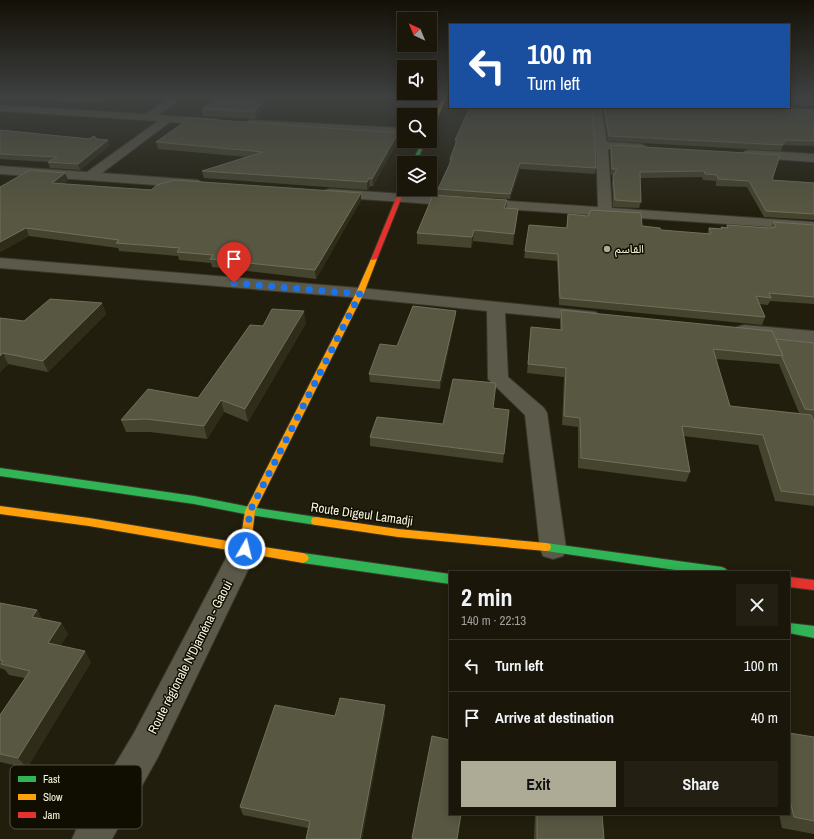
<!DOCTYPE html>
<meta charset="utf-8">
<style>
body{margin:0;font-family:"Archivo Narrow","Noto Sans Arabic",sans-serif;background:#231f13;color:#f1f3f6;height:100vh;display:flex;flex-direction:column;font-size:15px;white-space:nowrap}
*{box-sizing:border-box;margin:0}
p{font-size:13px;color:#9f9f9c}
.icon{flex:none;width:22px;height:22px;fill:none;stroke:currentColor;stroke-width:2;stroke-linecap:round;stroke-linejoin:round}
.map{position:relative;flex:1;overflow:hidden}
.details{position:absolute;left:449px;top:571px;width:341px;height:244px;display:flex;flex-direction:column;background:#1a160a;border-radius:0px;box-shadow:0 2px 10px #0003,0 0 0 1px #38352b}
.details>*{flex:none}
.hud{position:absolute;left:449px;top:24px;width:341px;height:84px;border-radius:0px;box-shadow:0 2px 10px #0003,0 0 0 1px #38352b;background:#1a4fa0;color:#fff;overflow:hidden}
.needle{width:26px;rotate:316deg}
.tools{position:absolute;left:397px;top:12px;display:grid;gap:8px}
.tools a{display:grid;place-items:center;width:40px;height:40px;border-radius:0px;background:#1a160a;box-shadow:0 2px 10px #0003,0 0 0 1px #38352b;font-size:20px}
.pin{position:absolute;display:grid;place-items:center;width:34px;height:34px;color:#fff;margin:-41px -17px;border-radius:50% 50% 50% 0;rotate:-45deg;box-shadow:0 0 4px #0007}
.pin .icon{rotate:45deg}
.me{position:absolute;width:44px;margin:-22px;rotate:8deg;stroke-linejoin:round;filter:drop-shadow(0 0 3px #0008)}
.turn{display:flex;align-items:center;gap:14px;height:84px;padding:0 12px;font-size:18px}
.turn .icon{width:52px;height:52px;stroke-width:2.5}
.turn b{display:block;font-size:28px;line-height:34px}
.round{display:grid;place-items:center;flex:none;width:42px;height:42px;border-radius:0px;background:#231f13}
.overview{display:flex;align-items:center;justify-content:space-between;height:68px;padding:0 12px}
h1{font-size:24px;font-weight:700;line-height:30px}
.cta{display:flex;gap:8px;margin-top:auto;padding:8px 12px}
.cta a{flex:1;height:46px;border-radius:0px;background:#adaa95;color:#111;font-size:16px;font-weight:700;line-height:46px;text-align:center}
.cta a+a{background:#231f13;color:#f1f3f6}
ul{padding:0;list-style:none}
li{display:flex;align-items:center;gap:12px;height:52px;padding:0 12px;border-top:1px solid #38352b}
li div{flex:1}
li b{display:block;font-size:15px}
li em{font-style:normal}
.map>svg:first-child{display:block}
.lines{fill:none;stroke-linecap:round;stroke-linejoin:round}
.street-casing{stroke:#39372b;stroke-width:2}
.fast-casing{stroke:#39372b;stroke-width:2}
.slow-casing{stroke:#39372b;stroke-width:2}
.jam-casing{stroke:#39372b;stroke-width:2}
.street{fill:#5b594a;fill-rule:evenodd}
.fast{fill:#30b455;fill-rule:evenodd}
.slow{fill:#ff9f0a;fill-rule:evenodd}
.jam{fill:#e5322d;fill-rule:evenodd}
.wall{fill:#45442f;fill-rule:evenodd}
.shaded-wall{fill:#2f2d1a}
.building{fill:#585742;stroke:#71705a}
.route{stroke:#1a73e8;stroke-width:7;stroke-dasharray:0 12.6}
.poi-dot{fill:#adaa95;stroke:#100e01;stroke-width:1.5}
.labels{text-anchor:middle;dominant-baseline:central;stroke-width:3;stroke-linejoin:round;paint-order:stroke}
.far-poi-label{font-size:11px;fill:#f8f5de;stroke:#100e01;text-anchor:start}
.street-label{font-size:13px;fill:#f8f5de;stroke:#100e01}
.key{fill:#100e01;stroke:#565343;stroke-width:1}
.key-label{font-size:11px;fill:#f8f5de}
</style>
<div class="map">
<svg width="814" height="839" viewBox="0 0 814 839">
<rect width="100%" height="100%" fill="#221e0d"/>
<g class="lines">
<defs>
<g id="street">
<path d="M 172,97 L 184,97 L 158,115 L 216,119 L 221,122 L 216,125 L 170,122 L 102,173 L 198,180 L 204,184 L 203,187 L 198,188 L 0,174 L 0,166 L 87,172 L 158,121 L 0,111 L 0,105 L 145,114 Z"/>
<path d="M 591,107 L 601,107 L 607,142 L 641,144 L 647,147 L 641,150 L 608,149 L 612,208 L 814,222 L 814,230 L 330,197 L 325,196 L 323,193 L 325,190 L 330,189 L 598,207 L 596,145 Z"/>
<path d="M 251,120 L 404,128 L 404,134 L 247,125 L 246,123 L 247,121 Z"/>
<path d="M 749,150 L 814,154 L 814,162 L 745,157 L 743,154 L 745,151 Z"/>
<path d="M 0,258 L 360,288 L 596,312 L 599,316 L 596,320 L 590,321 L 505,313 L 508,377 L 544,408 L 547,413 L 566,548 L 563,556 L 553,559 L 543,556 L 540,548 L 525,415 L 488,379 L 487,311 L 360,298 L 0,268 Z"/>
<path d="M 744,325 L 814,331 L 814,343 L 737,335 L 735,331 L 737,327 Z"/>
<path d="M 245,538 L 255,541 L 258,549 L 158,757 L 112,839 L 72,839 L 78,826 L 134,733 L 235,541 Z"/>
</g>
<g id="fast">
<path d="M 422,141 L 426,141 L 416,163 L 412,163 Z"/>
<path d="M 0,468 L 194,496 L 250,507 L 316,517 L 320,518 L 321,521 L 320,524 L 316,525 L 250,515 L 194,504 L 0,476 Z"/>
<path d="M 546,543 L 722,567 L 726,569 L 728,572 L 689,572 L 546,551 L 542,550 L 541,547 L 542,544 Z"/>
<path d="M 303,553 L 450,574 L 450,584 L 303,563 L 299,561 L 297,558 L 299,555 Z"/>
<path d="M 789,623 L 814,626 L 814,638 L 789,633 Z"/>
</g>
<g id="slow">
<path d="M 443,97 L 447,97 L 432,129 L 430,130 L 430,124 Z"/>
<path d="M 374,257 L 377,259 L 364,293 L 255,511 L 251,545 L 303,553 L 307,555 L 309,558 L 307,561 L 303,563 L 89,526 L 0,514 L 0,506 L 89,518 L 240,543 L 245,511 L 356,293 L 371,259 Z"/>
<path d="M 316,517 L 398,529 L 546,543 L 550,544 L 551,547 L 550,550 L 546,551 L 398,537 L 316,525 L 312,524 L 311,521 L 312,518 Z"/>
</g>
<g id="jam">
<path d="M 404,184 L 404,189 L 405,189 L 377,259 L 372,260 L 371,259 L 401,186 Z"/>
<path d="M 789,577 L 814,580 L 814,590 L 789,587 Z"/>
</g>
</defs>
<use href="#street" class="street-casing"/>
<use href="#fast" class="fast-casing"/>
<use href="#slow" class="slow-casing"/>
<use href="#jam" class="jam-casing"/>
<use href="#street" class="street"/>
<use href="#fast" class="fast"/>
<use href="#slow" class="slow"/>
<use href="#jam" class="jam"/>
</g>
<g class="wall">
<path d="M 0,97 L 143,97 L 138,100 L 111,99 L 104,103 L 0,99 Z"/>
<path d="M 271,97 L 256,119 L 203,116 L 202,109 Z"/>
<path d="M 789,97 L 814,97 L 814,106 L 789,104 Z"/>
<path d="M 603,107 L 760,107 L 814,110 L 814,146 L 783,145 L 781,151 L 608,141 Z"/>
<path d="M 0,130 L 108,140 L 109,146 L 80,170 L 50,168 L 48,162 L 0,159 Z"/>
<path d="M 398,133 L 398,140 L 373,186 L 370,186 L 367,190 L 204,178 L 202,171 L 247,157 L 158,149 L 156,142 Z"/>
<path d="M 455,140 L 596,168 L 595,174 L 520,169 L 510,199 L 438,195 L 438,189 L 449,164 L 450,159 L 455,145 Z"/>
<path d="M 611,145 L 772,180 L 814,183 L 814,220 L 764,217 L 747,187 L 716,186 L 716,181 L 703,180 L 702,177 L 640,178 L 641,202 L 639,208 L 613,207 L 612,182 L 614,175 L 611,175 L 610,151 Z"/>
<path d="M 65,173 L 68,180 L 63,184 L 151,190 L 361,193 L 361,200 L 316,279 L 212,267 L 211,263 L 179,260 L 178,256 L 119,251 L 118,248 L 29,236 L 0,252 L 0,187 Z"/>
<path d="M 506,208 L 518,209 L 513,245 L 473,241 L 471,248 L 417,244 L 417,233 Z"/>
<path d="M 568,214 L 642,226 L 661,230 L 707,234 L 709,228 L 721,229 L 721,227 L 726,228 L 727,225 L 771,228 L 773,222 L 814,225 L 814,304 L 770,301 L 768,305 L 760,304 L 765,317 L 762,325 L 559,305 L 557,261 L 524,258 L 529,225 L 566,228 Z"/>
<path d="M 102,303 L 106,314 L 48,372 L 8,364 L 0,372 L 0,318 L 24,321 Z"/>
<path d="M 561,310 L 776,339 L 814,343 L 814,419 L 813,419 L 814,421 L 814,506 L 775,501 L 758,445 L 683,436 L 690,472 L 686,482 L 578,468 L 578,427 L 562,425 L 564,377 L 527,373 L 531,327 L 560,330 L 560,319 ZM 716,359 L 779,364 L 799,413 L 730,406 Z"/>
<path d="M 456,311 L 455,319 L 440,389 L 370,382 L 369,374 L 397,346 Z"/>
<path d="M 306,323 L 248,422 L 224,412 L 207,439 L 150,432 L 126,432 L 121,420 L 198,398 L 263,326 Z"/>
<path d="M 493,408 L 504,454 L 503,463 L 370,446 L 370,437 L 443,424 Z"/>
<path d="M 0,603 L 37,610 L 43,620 L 61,623 L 68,634 L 60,646 L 91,662 L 27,768 L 0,762 L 0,715 L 25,678 L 9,675 L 5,670 L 0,668 Z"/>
<path d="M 385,714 L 362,839 L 306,839 L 308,828 L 243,815 L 240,807 L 335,716 Z"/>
<path d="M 789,733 L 814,737 L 814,834 L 782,828 L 779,814 L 789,814 Z"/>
<path d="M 535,814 L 602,814 L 604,839 L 534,839 Z"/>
</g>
<g class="shaded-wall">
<path d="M 106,97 L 111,97 L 111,99 L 104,103 L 103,99 Z"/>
<path d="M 138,97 L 143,97 L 138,100 Z"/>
<path d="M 266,97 L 271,97 L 256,119 L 255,112 Z"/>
<path d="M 398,133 L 398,140 L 373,186 L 372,179 Z"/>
<path d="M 108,140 L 109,146 L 80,170 L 78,164 Z"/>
<path d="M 520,163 L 520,169 L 510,199 L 510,194 Z"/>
<path d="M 65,173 L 68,180 L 55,191 L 52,183 Z"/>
<path d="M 369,178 L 370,186 L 367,190 L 367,182 Z"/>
<path d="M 361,193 L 361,200 L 316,279 L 315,270 Z"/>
<path d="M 507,200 L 506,210 L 504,208 Z"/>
<path d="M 518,209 L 517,220 L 513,245 L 514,234 Z"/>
<path d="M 26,228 L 29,236 L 0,252 L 0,242 Z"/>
<path d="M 474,230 L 473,241 L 471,248 L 472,237 Z"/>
<path d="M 102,303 L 106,314 L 48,372 L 43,361 Z"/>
<path d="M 304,311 L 306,323 L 248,422 L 245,409 Z"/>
<path d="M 456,311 L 455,319 L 440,389 L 440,381 Z"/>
<path d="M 3,353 L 8,364 L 0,372 L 0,356 Z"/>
<path d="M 221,400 L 224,412 L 207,439 L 204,426 Z"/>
<path d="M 37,610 L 44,621 L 32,617 Z"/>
<path d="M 61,623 L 68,634 L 55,654 L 48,643 Z"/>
<path d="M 85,651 L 91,662 L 27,768 L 18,758 Z"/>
<path d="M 385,705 L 385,714 L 362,839 L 360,839 Z"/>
</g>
<g class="building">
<path d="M 57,97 L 106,97 L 103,99 Z"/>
<path d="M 219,97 L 266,97 L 255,112 L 202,109 Z"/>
<path d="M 789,97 L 814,97 L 814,101 L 789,100 Z"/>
<path d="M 470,107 L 591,107 L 595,140 L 596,168 L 520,163 L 510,194 L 438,189 L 452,159 L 450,159 L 457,140 L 455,140 Z"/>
<path d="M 604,107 L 760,107 L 814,110 L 814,141 L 785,140 L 783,145 L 609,136 Z"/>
<path d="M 190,118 L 398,133 L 372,179 L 369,178 L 367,182 L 202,171 L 263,152 L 156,142 Z"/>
<path d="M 0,130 L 89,139 L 94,136 L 97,139 L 108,140 L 78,164 L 48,162 L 57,157 L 0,154 Z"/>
<path d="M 611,145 L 780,155 L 772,180 L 814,183 L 814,214 L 766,211 L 749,181 L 718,179 L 717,175 L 705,174 L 704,171 L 640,172 L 641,202 L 615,200 L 613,176 L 617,169 L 612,169 Z"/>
<path d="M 30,170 L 65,173 L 52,183 L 151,190 L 157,185 L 174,180 L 361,193 L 315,270 L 210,259 L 213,255 L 177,252 L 180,248 L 116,243 L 119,240 L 26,228 L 0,242 L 0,187 Z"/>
<path d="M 433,195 L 507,200 L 504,208 L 518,209 L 514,234 L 474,230 L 472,237 L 417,233 Z"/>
<path d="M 591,210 L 641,213 L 642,226 L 660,228 L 661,230 L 711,234 L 709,228 L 722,229 L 721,227 L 728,228 L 727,225 L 769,228 L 776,227 L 773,222 L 814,225 L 814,297 L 769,293 L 771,298 L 756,296 L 765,317 L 560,298 L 558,254 L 525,251 L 529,225 L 567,228 L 568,214 L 588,216 Z"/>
<path d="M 50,299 L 102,303 L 43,361 L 3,353 L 0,356 L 0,318 L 24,321 Z"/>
<path d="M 413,306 L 456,311 L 440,381 L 369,374 L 380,344 L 397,346 Z"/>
<path d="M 272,309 L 304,311 L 245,409 L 221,400 L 204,426 L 146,419 L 121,420 L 148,389 L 198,398 L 250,325 L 263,326 Z"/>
<path d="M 561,310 L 772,331 L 783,356 L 713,349 L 730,406 L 811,415 L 814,421 L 814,495 L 781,491 L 763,435 L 682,426 L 690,472 L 581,458 L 580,418 L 564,416 L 566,368 L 528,364 L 531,327 L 562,330 Z"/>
<path d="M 776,339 L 814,343 L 814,410 L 805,409 L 782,357 L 783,356 Z"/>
<path d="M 453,379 L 496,383 L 493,408 L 509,410 L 504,454 L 370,437 L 377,417 L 443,424 Z"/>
<path d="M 0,603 L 37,610 L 32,617 L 61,623 L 48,643 L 85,651 L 18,758 L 0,754 L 0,715 L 30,671 L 1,664 L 3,661 L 0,660 Z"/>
<path d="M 340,698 L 385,705 L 360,839 L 306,839 L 310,821 L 240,807 L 275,705 L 335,716 Z"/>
<path d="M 789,733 L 814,737 L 814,821 L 794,817 L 789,797 Z"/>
<path d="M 432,736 L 450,740 L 450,814 L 461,814 L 457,839 L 414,839 L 412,838 Z"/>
<path d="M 537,814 L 602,814 L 604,839 L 537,839 Z"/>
</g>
<linearGradient id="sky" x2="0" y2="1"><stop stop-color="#131007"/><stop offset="0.45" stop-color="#3e4140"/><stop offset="1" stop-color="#3e4140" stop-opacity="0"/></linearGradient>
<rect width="814" height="215" fill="url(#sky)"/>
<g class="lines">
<path class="route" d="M 234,283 L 360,294 L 250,511 L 245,549"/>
</g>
<circle class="poi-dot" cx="607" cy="249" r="4"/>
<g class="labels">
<g class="far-poi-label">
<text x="615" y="249">القاسم</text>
</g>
<g class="street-label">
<text transform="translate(362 514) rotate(8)">Route Digeul Lamadji</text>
<text transform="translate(190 657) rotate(-63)">Route régionale N'Djaména - Gaoui</text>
</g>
</g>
<rect x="10" y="765" width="132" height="64" rx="6" class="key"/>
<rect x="18" y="776" width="18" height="6" fill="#30b455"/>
<rect x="18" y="794" width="18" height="6" fill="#ff9f0a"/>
<rect x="18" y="812" width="18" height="6" fill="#e5322d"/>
<g class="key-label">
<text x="43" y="783">Fast</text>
<text x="43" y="801">Slow</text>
<text x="43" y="819">Jam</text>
</g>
</svg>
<div class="tools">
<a><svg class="needle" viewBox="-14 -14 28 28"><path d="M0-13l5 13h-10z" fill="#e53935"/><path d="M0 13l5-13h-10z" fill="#9f9f9c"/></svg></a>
<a><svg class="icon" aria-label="sound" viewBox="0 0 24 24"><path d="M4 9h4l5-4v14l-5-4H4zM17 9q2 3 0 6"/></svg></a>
<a><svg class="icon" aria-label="search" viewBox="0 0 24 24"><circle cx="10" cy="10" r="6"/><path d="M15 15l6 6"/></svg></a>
<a><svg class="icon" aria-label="layers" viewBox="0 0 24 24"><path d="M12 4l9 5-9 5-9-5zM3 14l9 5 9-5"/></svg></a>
</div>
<div class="pin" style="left:234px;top:283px;background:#d93025"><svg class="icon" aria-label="arrive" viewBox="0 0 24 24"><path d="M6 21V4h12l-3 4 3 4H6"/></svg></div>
<svg class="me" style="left:245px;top:549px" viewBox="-20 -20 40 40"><circle r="17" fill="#1a73e8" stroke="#fff" stroke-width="3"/><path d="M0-11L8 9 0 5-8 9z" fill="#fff"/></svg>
<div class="hud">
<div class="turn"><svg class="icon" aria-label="left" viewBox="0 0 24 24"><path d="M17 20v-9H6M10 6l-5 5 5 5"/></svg><div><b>100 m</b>Turn left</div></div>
</div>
<section class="details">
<div class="overview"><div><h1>2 min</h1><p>140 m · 22:13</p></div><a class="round"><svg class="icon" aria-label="close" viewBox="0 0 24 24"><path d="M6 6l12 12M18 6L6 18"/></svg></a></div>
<ul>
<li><svg class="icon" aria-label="left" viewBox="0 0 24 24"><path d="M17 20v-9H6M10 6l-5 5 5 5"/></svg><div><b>Turn left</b></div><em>100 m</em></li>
<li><svg class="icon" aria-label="arrive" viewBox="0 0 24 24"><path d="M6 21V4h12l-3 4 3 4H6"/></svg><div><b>Arrive at destination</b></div><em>40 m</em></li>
</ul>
<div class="cta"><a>Exit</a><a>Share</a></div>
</section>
</div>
